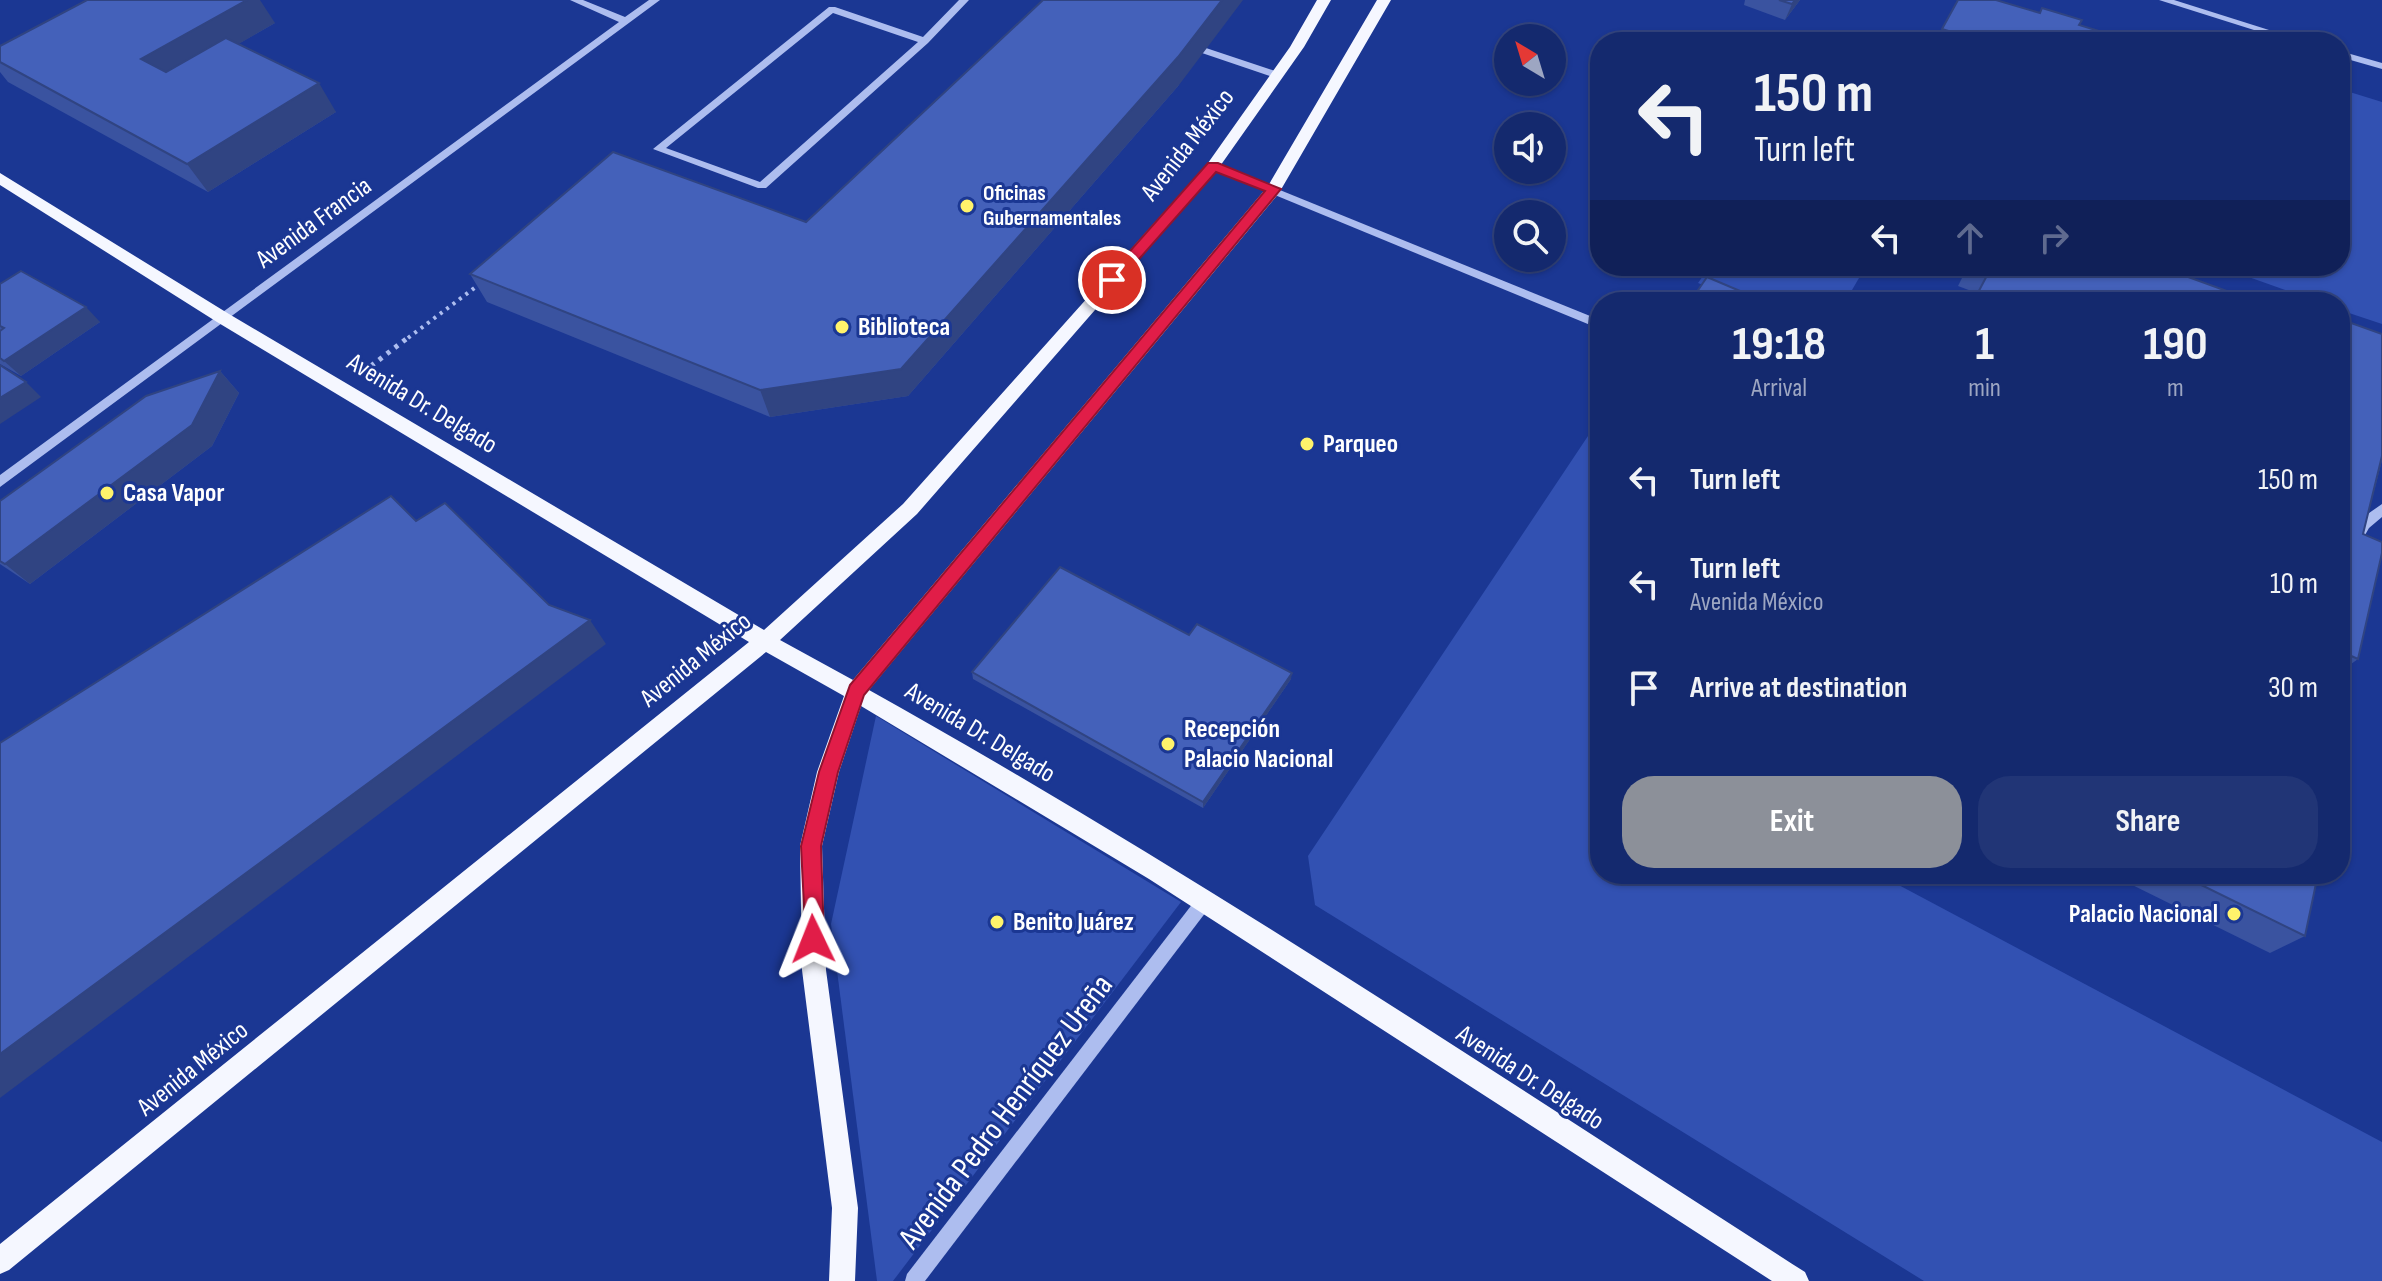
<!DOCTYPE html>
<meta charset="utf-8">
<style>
body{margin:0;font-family:"Sofia Sans Condensed",sans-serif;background:#213576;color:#f1f3f6;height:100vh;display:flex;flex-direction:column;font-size:30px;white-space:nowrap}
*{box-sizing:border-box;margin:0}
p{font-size:26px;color:#9da6c2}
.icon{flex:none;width:44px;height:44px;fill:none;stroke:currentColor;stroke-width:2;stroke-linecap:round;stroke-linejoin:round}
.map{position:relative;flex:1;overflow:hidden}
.details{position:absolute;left:1590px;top:292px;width:760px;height:592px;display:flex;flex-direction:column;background:#14296e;border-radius:32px;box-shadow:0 2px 6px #0004,0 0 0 2px #334581}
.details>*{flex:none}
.guide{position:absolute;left:1590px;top:32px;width:760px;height:244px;border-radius:32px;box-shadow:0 2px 6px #0004,0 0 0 2px #334581;background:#14296e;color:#f1f3f6;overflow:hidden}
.needle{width:52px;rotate:322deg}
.tools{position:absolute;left:1494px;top:24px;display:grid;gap:16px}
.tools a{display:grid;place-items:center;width:72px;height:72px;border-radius:50%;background:#14296e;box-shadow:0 2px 6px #0004,0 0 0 2px #334581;font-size:40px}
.pin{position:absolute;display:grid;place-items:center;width:68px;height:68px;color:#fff;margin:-34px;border:4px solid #fff;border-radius:50%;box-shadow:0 2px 8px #0007}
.me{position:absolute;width:88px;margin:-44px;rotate:358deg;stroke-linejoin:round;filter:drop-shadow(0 0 6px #0008)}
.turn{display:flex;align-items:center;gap:28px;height:168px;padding:0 32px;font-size:36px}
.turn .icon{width:104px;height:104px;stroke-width:2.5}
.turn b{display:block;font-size:56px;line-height:68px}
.lanes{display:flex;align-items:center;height:76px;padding:0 32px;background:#0003;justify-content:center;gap:40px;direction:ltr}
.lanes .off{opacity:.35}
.eta{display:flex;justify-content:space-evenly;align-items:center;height:136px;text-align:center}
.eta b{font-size:48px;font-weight:700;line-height:56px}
.cta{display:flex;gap:16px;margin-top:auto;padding:16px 32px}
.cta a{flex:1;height:92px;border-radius:32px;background:#8c9099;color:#fff;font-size:32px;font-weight:700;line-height:92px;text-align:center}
.cta a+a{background:#213576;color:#f1f3f6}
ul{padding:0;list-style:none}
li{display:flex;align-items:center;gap:24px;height:104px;padding:0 32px}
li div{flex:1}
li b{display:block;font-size:30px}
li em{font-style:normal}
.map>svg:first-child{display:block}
.green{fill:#3251b2}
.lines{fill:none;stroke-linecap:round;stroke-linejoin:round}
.minor-tunnel{stroke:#3d55a3;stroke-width:17;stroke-dasharray:17 8;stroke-linecap:butt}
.path-far1{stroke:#adbdef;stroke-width:4;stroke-dasharray:3 5;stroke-linecap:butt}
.path{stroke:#adbdef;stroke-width:5;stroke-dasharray:4 6;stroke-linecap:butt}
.minor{fill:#adbdef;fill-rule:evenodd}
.major{fill:#f5f7ff;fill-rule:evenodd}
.wall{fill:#3a53a0}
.shaded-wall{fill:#304482}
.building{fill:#4461ba;stroke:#304482;stroke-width:2}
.route{fill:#e11d48;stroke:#92132f;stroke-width:2}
.poi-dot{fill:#fff36b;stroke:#1b3793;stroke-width:3}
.labels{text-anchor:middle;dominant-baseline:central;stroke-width:6;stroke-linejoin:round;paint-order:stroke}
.far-poi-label{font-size:22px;font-weight:bold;fill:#fff;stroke:#1b3793;text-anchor:start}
.street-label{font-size:26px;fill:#fff;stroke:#1b3793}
.poi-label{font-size:26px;font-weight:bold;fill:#fff;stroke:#1b3793;text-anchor:start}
.near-street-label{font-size:32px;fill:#fff;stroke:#1b3793}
</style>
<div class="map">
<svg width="2382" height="1281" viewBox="0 0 2382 1281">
<rect width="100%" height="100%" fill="#1b3793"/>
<g class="green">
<path d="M 2340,89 L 2382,102 L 2382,324 L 2340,310 L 2340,302 L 2319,302 L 2243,275 L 2237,266 L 2340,266 Z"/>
<path d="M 1710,266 L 1866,266 L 1845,302 L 1734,302 L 1735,298 L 1698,283 Z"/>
<path d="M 1600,418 L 1600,874 L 1878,874 L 2382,1142 L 2382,1281 L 1924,1281 L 1315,905 L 1308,856 Z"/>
<path d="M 876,716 L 1181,902 L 893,1281 L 877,1281 L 831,924 Z"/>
</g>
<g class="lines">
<path class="minor-tunnel" d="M 1988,883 L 1991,874"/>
<path class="path-far1" d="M 408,338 L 481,283"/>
<path class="path" d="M 371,366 L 410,336"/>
<g class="minor">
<path d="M 570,0 L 583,0 L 625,17 L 649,0 L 660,0 L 0,487 L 0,475 L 619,22 Z"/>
<path d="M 959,0 L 969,0 L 928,43 L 766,188 L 758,188 L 653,149 L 829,7 L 835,7 L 923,37 ZM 833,13 L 918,42 L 760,182 L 666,148 Z"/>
<path d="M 2159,0 L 2174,0 L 2307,42 L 2292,42 Z"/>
<path d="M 1206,48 L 1281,73 L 1282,75 L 1273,77 L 1202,53 L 1201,51 Z"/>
<path d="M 2340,51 L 2382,63 L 2382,69 L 2340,57 Z"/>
<path d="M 1213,163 L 1600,320 L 1600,329 L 1209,168 L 1208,166 Z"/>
<path d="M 2382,504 L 2382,517 L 2369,528 L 2361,542 L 2351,542 L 2349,538 L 2359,520 Z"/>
<path d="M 1203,896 L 1209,898 L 1211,903 L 1209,908 L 925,1281 L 905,1281 L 907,1274 L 1197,898 Z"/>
</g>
<path class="major" d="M 1317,0 L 1331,0 L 1304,47 L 1218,169 L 917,514 L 780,640 L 853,680 L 1268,186 L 1377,0 L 1391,0 L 1279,193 L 869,690 C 1190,869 1496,1074 1805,1272 L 1809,1281 L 1772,1281 L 1149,879 L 861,706 L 839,772 L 822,846 L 826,970 L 858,1208 L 855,1281 L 829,1281 L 832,1208 L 802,970 L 800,846 L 817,772 L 844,696 L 766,652 L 9,1270 L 0,1274 L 0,1244 L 749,642 L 217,322 L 0,185 L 0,173 L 229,314 L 764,630 L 903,504 L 1208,163 L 1290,47 Z"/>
</g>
<g class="wall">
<path d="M 1745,0 L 1800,0 L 1785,20 L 1744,5 Z"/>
<path d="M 1958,0 L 2079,25 L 2135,42 L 1935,42 Z"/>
<path d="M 275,23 L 238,44 L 336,112 L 208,192 L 8,82 L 0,72 L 0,46 Z"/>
<path d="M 1179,85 L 908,396 L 770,417 L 487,302 L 470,274 L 806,222 Z"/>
<path d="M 1968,266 L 2158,266 L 2257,302 L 1969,302 L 1974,292 L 1958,286 Z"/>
<path d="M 0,284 L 100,322 L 21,376 L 0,364 Z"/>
<path d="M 2340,319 L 2382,334 L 2382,460 L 2363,534 L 2358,659 L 2340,672 Z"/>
<path d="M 220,371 L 239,393 L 212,446 L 30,584 L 0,564 L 0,501 Z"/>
<path d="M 1189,635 L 1291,679 L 1203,808 L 973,679 L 972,672 Z"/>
<path d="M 2110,874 L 2318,874 L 2305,936 L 2270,953 Z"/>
</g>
<g class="shaded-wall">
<path d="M 247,0 L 260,0 L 275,23 L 162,88 L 141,59 Z"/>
<path d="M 1222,0 L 1243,0 L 1179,85 L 908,396 L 770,417 L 760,390 Z"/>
<path d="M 1795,0 L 1800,0 L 1785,20 L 1792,4 Z"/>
<path d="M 319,83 L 336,112 L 208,192 L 187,164 Z"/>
<path d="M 86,307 L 100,322 L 21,376 L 4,361 Z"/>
<path d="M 220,371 L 239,393 L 212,446 L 30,584 L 5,564 Z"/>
<path d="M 26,382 L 41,397 L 0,424 L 0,398 Z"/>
<path d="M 590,620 L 606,644 L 0,1098 L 0,1054 Z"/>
<path d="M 1292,673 L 1291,679 L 1203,808 L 1203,802 Z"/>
</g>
<g class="building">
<path d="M 87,0 L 247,0 L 141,59 L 166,72 L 226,38 L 319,83 L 187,164 L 0,62 L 0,46 Z"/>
<path d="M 1043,0 L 1222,0 L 1178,57 L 901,369 L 760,390 L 470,274 L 613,152 L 806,222 Z"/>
<path d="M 1779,0 L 1795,0 L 1792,4 Z"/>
<path d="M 1958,0 L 1996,0 L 2040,13 L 2042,8 L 2082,20 L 2079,25 L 2135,42 L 1984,42 L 1942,29 Z"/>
<path d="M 2182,37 L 2201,42 L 2180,42 Z"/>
<path d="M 1992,266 L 2158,266 L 2257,302 L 1973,302 Z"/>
<path d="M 21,271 L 86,307 L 4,361 L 0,358 L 0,331 L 4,328 L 0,326 L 0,284 Z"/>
<path d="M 1707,277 L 1740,291 L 1732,302 L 1690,302 Z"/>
<path d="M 2281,298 L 2293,302 L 2279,302 Z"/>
<path d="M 2340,319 L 2382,334 L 2382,456 L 2363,534 L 2382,542 L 2382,553 L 2358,659 L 2340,651 Z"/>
<path d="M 0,365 L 26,382 L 0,398 Z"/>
<path d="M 220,371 L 192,425 L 5,564 L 0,561 L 0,501 L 146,396 Z"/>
<path d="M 391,496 L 416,521 L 445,503 L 549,605 L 590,620 L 0,1054 L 0,743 Z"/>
<path d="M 1060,567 L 1189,635 L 1197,624 L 1292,673 L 1203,802 L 972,672 Z"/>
<path d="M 2179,874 L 2318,874 L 2305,936 Z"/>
</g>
<path class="route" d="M 1208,163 L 1218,163 L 1281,189 L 864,695 L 838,772 L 821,846 L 824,939 L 821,946 L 813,949 L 806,946 L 801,846 L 819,772 L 850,685 L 1265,191 L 1216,172 L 1117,284 L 1107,284 L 1107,277 Z"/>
<g class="poi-dot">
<circle cx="967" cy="206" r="8"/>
<circle cx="842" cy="327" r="8"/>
<circle cx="1307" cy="444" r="8"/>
<circle cx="107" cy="493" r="8"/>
<circle cx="1168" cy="744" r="8"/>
<circle cx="2234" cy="914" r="8"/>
<circle cx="997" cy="922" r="8"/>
</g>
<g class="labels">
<g class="far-poi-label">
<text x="983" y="193">Oficinas<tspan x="983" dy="25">Gubernamentales</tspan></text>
</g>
<g class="street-label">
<text transform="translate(1188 145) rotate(-52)">Avenida México</text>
<text transform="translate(314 223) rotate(-36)">Avenida Francia</text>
<text transform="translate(422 404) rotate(31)">Avenida Dr. Delgado</text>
<text transform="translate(696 660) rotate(-39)">Avenida México</text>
<text transform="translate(980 733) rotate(31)">Avenida Dr. Delgado</text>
<text transform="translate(193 1069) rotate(-39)">Avenida México</text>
<text transform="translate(1530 1078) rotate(33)">Avenida Dr. Delgado</text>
</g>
<g class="poi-label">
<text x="858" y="327">Biblioteca</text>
<text x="1323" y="444">Parqueo</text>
<text x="123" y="493">Casa Vapor</text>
<text x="1184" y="729">Recepción<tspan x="1184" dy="30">Palacio Nacional</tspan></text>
<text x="2218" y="914" text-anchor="end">Palacio Nacional</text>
<text x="1013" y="922">Benito Juárez</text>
</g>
<g class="near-street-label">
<text transform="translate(1006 1112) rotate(-53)">Avenida Pedro Henríquez Ureña</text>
</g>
</g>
</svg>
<div class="tools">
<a><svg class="needle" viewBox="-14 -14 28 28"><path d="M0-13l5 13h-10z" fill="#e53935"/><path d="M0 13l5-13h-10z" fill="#9da6c2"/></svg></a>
<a><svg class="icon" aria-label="sound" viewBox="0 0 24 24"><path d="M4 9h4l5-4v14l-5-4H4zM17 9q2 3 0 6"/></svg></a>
<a><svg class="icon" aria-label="search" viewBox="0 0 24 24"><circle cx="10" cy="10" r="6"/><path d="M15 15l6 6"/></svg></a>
</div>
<div class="pin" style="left:1112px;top:280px;background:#d93025"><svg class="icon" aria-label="arrive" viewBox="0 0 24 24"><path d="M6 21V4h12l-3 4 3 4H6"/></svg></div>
<svg class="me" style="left:813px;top:939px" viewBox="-20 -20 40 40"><path d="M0-17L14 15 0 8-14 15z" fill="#e11d48" stroke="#fff" stroke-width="4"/></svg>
<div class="guide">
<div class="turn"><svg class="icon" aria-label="left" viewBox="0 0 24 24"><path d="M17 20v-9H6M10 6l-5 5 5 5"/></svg><div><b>150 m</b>Turn left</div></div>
<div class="lanes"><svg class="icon" aria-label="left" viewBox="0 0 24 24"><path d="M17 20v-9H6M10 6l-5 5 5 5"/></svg><svg class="icon off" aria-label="ahead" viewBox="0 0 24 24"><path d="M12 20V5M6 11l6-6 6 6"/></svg><svg class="icon off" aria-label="right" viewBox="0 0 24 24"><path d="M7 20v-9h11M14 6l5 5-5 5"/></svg></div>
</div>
<section class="details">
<div class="eta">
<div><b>19:18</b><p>Arrival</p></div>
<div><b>1</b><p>min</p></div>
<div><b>190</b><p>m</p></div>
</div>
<ul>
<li><svg class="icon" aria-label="left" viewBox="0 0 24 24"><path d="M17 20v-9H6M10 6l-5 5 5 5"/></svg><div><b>Turn left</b></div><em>150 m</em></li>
<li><svg class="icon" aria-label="left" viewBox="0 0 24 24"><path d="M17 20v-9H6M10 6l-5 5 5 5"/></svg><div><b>Turn left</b><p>Avenida México</p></div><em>10 m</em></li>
<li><svg class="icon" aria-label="arrive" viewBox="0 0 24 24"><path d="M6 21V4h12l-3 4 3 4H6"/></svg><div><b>Arrive at destination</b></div><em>30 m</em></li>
</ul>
<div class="cta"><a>Exit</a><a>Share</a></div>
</section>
</div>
